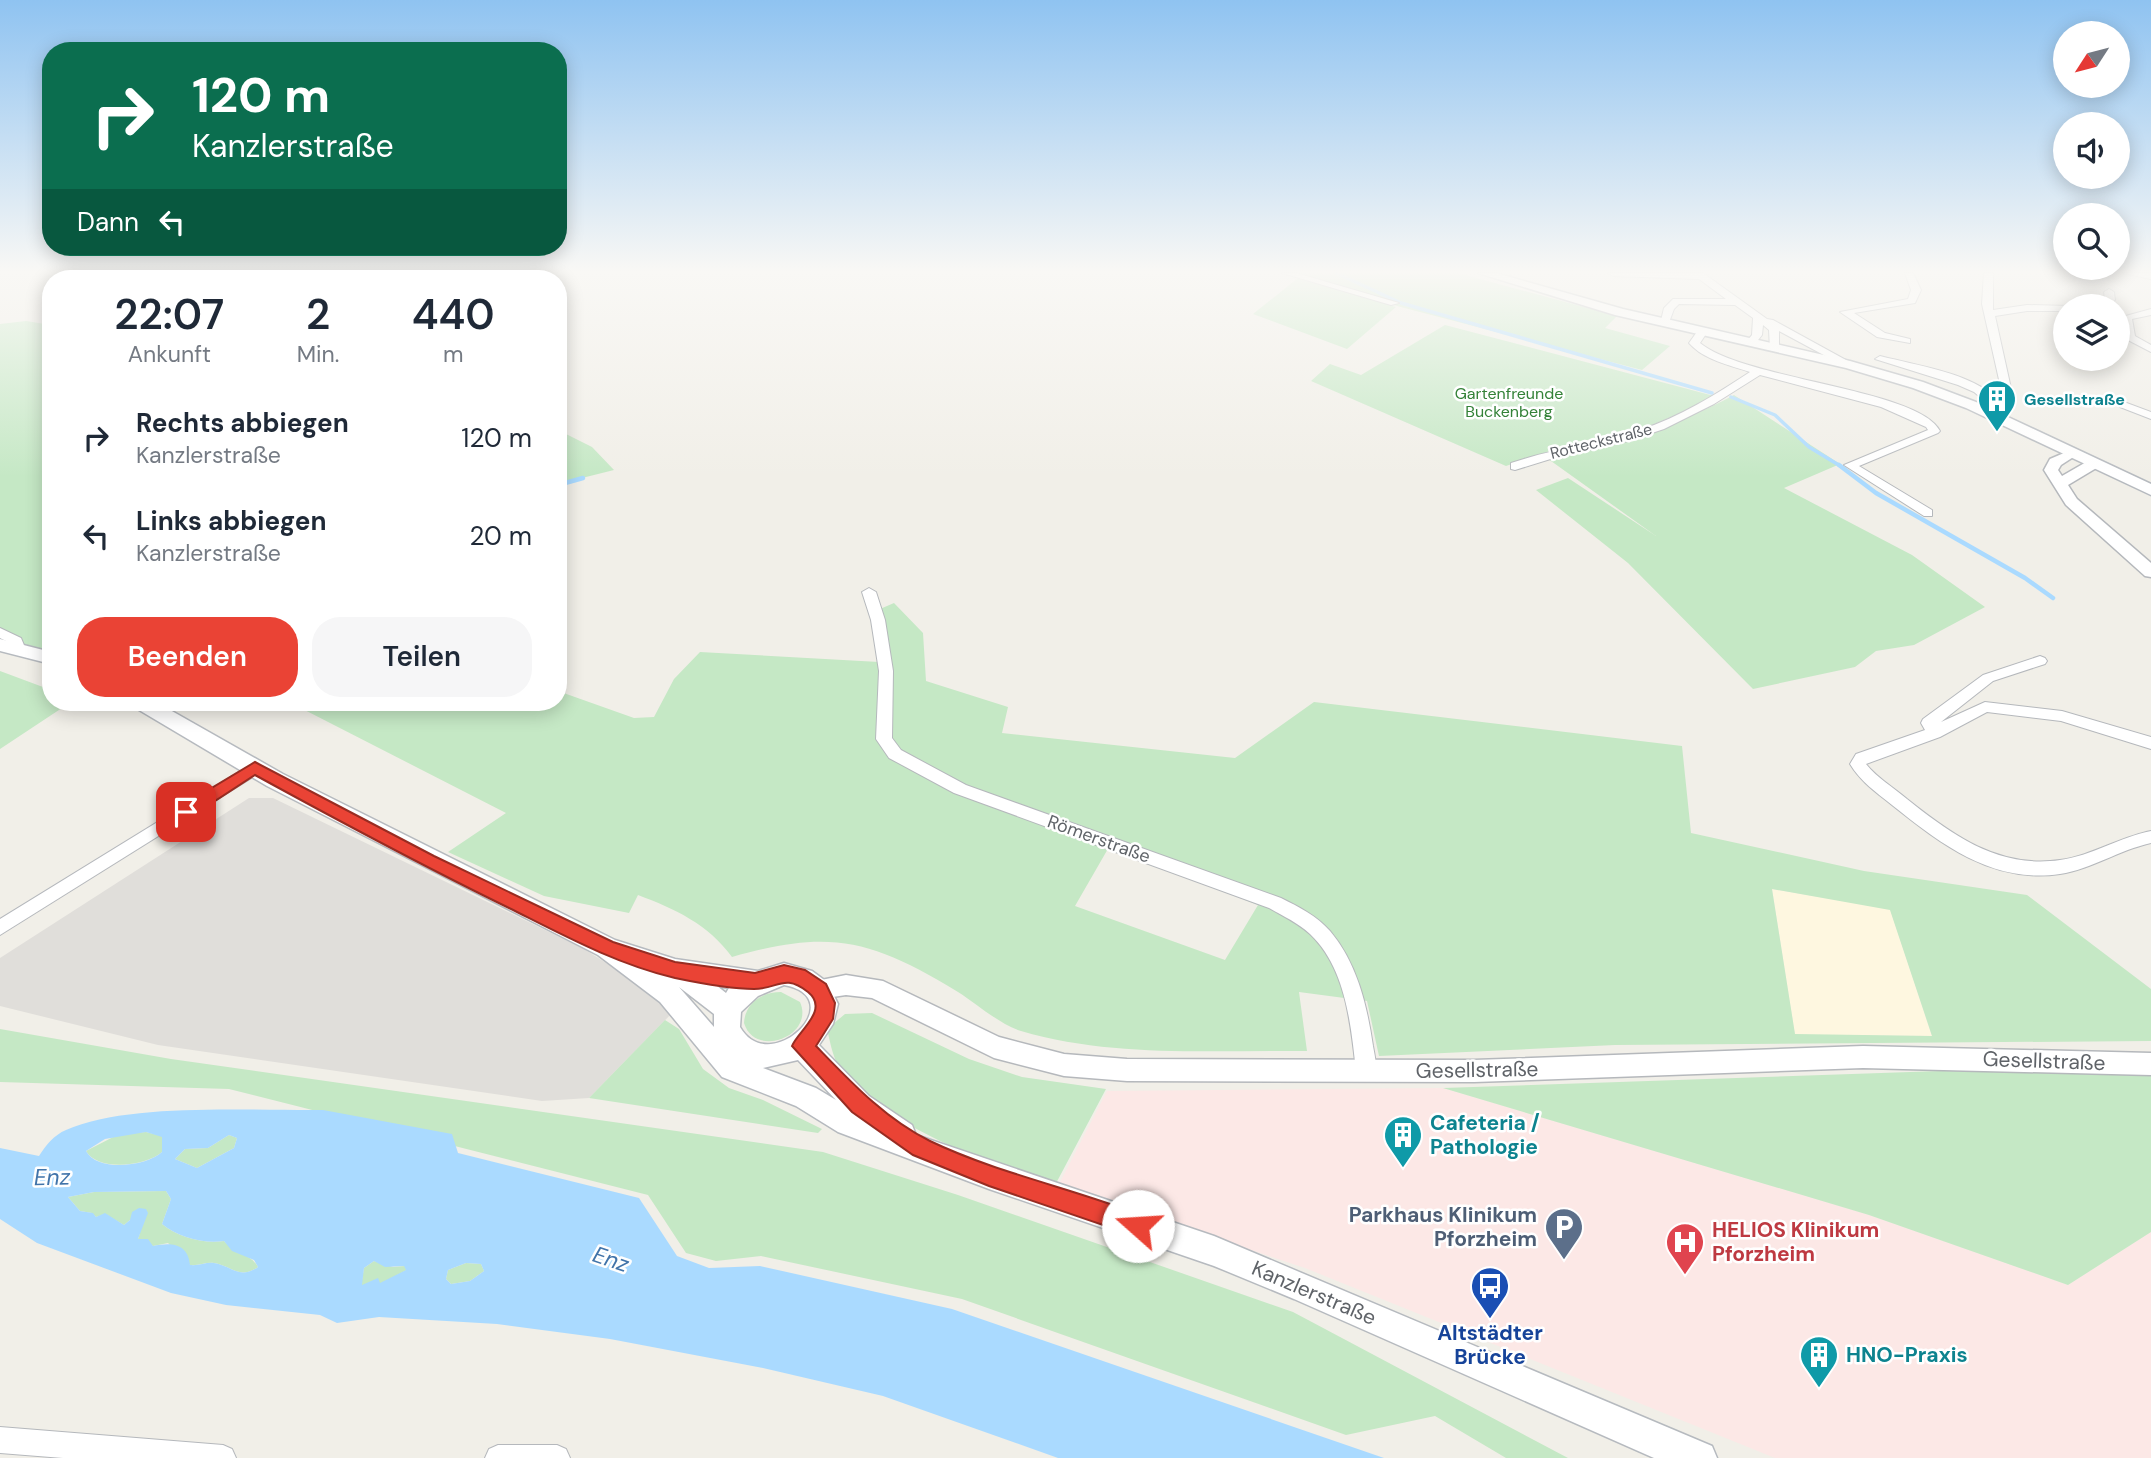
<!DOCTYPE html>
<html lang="de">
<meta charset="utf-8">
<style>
body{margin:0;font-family:"DM Sans",sans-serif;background:#f6f6f7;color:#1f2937;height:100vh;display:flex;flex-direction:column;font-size:26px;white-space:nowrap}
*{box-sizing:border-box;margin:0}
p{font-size:23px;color:#747a83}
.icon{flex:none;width:38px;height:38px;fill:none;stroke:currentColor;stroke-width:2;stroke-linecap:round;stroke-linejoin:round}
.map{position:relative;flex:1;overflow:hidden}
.drawer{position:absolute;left:42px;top:270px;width:525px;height:441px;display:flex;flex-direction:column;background:#fff;border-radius:28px;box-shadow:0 4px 18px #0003}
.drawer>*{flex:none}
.guide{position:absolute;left:42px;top:42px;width:525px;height:214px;border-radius:28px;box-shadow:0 4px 18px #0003;background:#0b6e4f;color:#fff;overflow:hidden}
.needle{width:46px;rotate:234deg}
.fabs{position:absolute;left:2053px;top:21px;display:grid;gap:14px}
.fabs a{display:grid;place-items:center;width:77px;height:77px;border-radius:50%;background:#fff;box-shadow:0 4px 18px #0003;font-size:35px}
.pin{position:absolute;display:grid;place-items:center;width:60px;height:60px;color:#fff;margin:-30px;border-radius:14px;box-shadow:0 4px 10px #0006}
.me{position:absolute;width:77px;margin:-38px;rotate:289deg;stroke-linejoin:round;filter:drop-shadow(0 0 5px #0008)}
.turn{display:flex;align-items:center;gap:24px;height:147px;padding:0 35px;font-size:32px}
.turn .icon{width:91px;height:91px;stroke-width:2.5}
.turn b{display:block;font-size:49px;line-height:60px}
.then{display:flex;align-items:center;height:66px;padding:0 35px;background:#0003;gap:14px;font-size:26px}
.eta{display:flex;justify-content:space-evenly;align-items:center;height:119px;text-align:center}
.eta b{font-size:42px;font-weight:600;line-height:49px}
.cta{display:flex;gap:14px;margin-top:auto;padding:14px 35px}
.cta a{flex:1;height:80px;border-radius:28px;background:#ea4335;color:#fff;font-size:28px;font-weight:600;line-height:80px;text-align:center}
.cta a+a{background:#f6f6f7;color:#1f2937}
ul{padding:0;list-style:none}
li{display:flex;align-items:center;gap:21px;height:98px;padding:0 35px}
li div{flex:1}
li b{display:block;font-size:26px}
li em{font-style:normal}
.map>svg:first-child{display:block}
.commercial{fill:#fef7e0}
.industrial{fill:#e0deda}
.medical{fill:#fce8e6}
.green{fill:#c5e8c5;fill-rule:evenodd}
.water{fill:#aadaff;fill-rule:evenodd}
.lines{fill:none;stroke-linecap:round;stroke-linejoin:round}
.stream-far1{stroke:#aadaff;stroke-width:3.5}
.stream{stroke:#aadaff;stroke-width:4.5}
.minor-casing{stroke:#b5b8bc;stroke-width:2}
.tertiary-casing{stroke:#b5b8bc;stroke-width:3}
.secondary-casing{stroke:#b6babf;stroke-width:3}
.minor{fill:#fff;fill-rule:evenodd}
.tertiary{fill:#fff;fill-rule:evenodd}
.secondary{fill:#fff;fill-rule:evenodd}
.route{fill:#ea4335;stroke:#982c22;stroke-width:2}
.labels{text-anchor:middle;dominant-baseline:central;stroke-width:5;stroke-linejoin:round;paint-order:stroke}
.far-park-label{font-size:16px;fill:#348238;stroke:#fff}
.far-culture-label{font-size:16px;font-weight:bold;fill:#0d838f;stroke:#fff;text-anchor:start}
.far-street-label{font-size:16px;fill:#5f6368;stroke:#fff}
.street-label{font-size:18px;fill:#5f6368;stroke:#fff}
.near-street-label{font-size:21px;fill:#5f6368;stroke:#fff}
.near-culture-label{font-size:21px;font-weight:bold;fill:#0d838f;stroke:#fff;text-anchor:start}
.near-service-label{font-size:21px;font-weight:bold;fill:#4e5e75;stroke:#fff;text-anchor:end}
.near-health-label{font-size:21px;font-weight:bold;fill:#be3a42;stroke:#fff;text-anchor:start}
.near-transit-label{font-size:21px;font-weight:bold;fill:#164399;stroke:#fff}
.near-water-label{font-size:23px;font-style:italic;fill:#4174aa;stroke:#fff}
</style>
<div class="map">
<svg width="2151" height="1458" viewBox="0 0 2151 1458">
<rect width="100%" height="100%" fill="#f1efe8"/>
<path class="commercial" d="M 1772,889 L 1890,909 L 1932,1036 L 1795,1035 Z"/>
<path class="industrial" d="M 249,798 L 273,798 L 584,949 L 677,1008 L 589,1098 L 542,1101 L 158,1045 L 0,1006 L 0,958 Z"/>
<path class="medical" d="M 1443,1088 L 1869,1215 L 2068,1285 L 2151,1232 L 2151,1458 L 1775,1458 L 1305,1268 L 1058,1186 L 1107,1091 Z"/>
<g class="green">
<path d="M 104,273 L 307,273 L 305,278 L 117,278 Z"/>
<path d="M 1286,273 L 1458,273 L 1617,316 L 1605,328 L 1670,346 L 1642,370 L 1397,306 Z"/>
<path d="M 1298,278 L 1304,280 L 1396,307 L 1347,349 L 1253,314 Z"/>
<path d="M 26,321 L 51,325 L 51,651 L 0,638 L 0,324 Z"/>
<path d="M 1445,325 L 1718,397 L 1645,428 L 1573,443 L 1506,466 L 1311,381 L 1330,364 L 1361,375 Z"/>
<path d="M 1734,395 L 1840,464 L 1784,488 L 1912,555 L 1985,607 L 1914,645 L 1876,651 L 1855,667 L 1753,689 L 1628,563 L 1536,490 L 1568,478 L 1656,536 L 1544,456 C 1617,441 1667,431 1734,395 Z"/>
<path d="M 558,430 L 592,447 L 614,470 L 558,484 Z"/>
<path d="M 894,603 L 923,633 L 926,681 L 1008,707 L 1002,733 L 1235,758 L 1314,702 L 1682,746 L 1691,833 L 1864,871 L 2027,895 L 2151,989 L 2151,1041 L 1615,1045 L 1379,1056 L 1367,1001 L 1299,992 L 1307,1051 C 1211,1050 1113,1058 1021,1031 C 999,1024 977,1004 958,992 C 871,939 830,929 732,957 C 708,924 675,909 638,895 L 629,913 L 544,896 L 448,852 L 506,813 L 289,702 L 558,702 L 558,691 L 634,718 L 654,717 L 674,679 L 700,652 L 879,662 L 881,702 L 877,741 L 904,764 L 891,737 L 880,609 ZM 1109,847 L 1258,905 L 1225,960 L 1075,906 ZM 1772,889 L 1890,910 L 1932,1036 L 1795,1034 Z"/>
<path d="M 0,671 L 51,690 L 51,702 L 71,702 L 0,749 Z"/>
<path d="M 781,992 L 800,1002 C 815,1036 755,1059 744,1023 C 745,1003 762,992 781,992 Z"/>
<path d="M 872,1013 L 969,1059 L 1022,1077 L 1106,1089 L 1053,1189 C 991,1162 875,1124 838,1065 C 832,1054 830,1041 827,1029 L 845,1014 Z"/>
<path d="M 665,1020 L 679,1029 L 703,1069 L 729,1088 L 763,1100 L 822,1129 L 818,1133 L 589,1098 Z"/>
<path d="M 0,1029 L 171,1059 L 823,1152 L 958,1195 L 1293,1312 L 1568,1458 L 1506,1458 L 1435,1416 L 1346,1435 L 962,1299 L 761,1256 L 716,1261 L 686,1253 L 648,1195 L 229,1089 L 0,1082 Z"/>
<path d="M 1940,1071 L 2151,1074 L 2151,1232 L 2068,1285 L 1869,1215 L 1443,1088 Z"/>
<path d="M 146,1132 L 162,1136 L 162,1152 C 146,1166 98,1172 86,1151 L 119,1134 Z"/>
<path d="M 229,1135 L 237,1138 L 234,1148 L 197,1168 L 175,1159 L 185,1149 L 208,1148 Z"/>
<path d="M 166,1191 L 171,1199 L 162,1224 C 178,1237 203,1244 224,1241 C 234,1252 251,1254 258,1267 C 240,1280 232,1266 214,1263 C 206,1262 198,1266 190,1265 L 168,1243 L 153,1246 L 138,1239 L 140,1233 L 130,1220 L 124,1225 L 105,1214 L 96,1217 L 92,1213 L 80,1211 L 68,1197 L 94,1192 Z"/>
<path d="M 374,1261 L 393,1267 L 405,1266 L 407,1270 L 380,1284 L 361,1286 L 364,1268 Z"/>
<path d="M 466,1263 L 481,1264 L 484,1271 L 470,1281 L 451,1284 L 446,1279 L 448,1270 Z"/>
</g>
<path class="water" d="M 323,1110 L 452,1134 L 458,1153 L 639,1198 L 677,1256 L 709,1268 L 760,1266 L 952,1309 L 1384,1458 L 1058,1458 L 883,1396 L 763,1368 L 610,1339 L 497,1324 L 379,1317 L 337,1323 L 320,1315 L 226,1305 L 171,1293 L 37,1243 L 0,1219 L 0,1148 L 39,1156 C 46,1145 54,1135 66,1130 C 127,1102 254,1111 323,1110 ZM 146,1132 L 162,1137 L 162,1152 C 147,1166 98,1173 86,1151 L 105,1139 ZM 229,1135 L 237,1138 L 234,1148 L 197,1168 L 175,1159 L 185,1149 L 208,1148 ZM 166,1191 L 171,1199 L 162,1224 C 178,1237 203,1244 224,1241 L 232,1251 L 254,1260 L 258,1267 C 240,1280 232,1266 214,1263 C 206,1262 199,1266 190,1265 C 188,1243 171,1242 153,1246 L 148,1239 L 138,1239 L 148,1213 L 146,1209 L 139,1208 L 132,1212 L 130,1220 L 124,1225 L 105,1213 L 96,1217 L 93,1213 L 80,1211 L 68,1197 L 94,1192 ZM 374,1261 L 385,1267 L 404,1266 L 406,1270 L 380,1283 L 378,1278 L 362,1285 L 364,1268 ZM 466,1263 L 481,1264 L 484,1271 L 470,1281 L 451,1284 L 446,1279 L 448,1270 Z"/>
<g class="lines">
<g class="stream-far1">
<path d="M 1336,273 L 1401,303 L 1712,393"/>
<path d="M 1731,397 L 1775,415 L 1809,447 L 1842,467"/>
</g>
<g class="stream">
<path d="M 1839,465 L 1876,493 L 2025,578 L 2053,598"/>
<path d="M 558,485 L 583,478"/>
</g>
<defs>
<g id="minor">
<path d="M 1282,273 L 1296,273 L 1399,303 L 1391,305 Z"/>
<path d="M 1608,273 L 1703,273 L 1767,319 L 1773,320 L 1855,365 L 1846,367 L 1779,331 L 1779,347 L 1770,349 L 1769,330 L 1763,325 L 1762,335 L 1755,344 L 1747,344 L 1746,342 L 1752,335 L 1753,318 L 1735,305 L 1679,304 L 1674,309 L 1668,325 L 1660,325 L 1664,308 L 1673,299 L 1726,299 L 1699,279 L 1613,276 Z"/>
<path d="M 1905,273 L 1913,273 L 1921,290 L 1915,303 L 1854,313 L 1885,333 L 1910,339 L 1910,343 L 1877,337 L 1840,312 L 1908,299 L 1911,290 Z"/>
<path d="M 1984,273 L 1993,273 L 1993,310 L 2027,305 L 2069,306 L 2065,306 L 2065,311 L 2027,311 L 1995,316 L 2012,393 L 2004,411 L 1991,417 L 1985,414 L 1993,408 L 1974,392 L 1958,385 L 1875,359 L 1880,356 C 1915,365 1973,373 1998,400 L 2002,393 L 1982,304 Z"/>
<path d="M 2123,273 L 2151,273 L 2151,279 Z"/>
<path d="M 2109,289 L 2114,292 L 2115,300 L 2108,306 L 2097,306 L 2105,299 L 2104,292 Z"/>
<path d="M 2151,309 L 2151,315 L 2132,319 L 2135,336 L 2151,345 L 2151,352 L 2126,339 L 2122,317 Z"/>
<path d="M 1703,328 L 1708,331 L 1700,343 C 1745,380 1919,389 1940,431 L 1938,433 L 1859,466 L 1932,510 L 1932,516 L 1924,516 L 1844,465 L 1928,430 L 1926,427 L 1881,407 L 1760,375 L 1714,404 L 1664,429 L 1628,441 L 1557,457 L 1515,470 L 1511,469 L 1511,463 L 1524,459 C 1562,447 1603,443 1640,430 C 1680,417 1715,395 1750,372 C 1729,365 1704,360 1689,343 L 1699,329 Z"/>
<path d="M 2124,402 L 2151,412 L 2151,419 L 2120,407 L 2118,405 Z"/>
<path d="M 869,588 L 876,592 L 885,620 L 893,671 L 892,738 L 901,750 L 966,785 L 1281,898 C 1299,907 1317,916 1330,931 C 1357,963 1367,1005 1373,1046 C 1375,1057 1378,1068 1373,1077 L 1366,1080 L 1359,1077 L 1356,1071 C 1351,1025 1346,968 1310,934 C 1298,923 1283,916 1269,908 L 954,793 L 889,758 L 876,739 L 879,671 L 871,620 L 862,592 Z"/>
<path d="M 0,628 L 21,638 L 26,650 L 24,653 L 14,653 L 10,643 L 0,638 Z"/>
<path d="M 2040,656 L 2045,658 L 2047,661 L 2045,664 L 1993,681 L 1941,722 L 1985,702 L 2062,711 L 2151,737 L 2151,749 L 2061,721 L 1987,712 L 1940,737 L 1866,764 C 1877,778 1893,787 1907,799 C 1952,835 1999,869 2060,860 C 2091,856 2120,837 2151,831 L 2151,843 C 2119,850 2092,869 2060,874 C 1992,884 1941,844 1892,805 C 1876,792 1861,782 1850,764 L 1856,754 L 1925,730 L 1921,723 L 1923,719 L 1983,675 Z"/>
<path d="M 255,762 L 261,764 L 263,768 L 261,772 L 0,935 L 0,919 Z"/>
<path d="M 0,1427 L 223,1445 L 232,1449 L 236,1458 L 63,1458 L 0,1453 Z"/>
<path d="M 498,1445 L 557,1445 L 566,1449 L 570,1458 L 485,1458 L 489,1449 Z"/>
</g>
<g id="tertiary">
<path d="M 2071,450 L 2078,454 L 2061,465 L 2058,470 L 2062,476 L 2088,461 L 2098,461 L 2098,467 L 2068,485 L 2077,499 L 2151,563 L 2151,577 L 2145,576 L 2066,505 L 2044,470 L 2050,459 Z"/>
<path d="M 846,975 L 883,981 L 999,1037 L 1064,1054 L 1127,1059 L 1474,1060 L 1863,1046 L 2151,1053 L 2151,1075 L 1863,1068 L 1474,1082 L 1127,1081 L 1064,1076 L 994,1058 L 872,998 L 846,995 L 819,999 L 811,996 L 807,989 L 811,982 Z"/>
</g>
<g id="secondary">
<path d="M 1478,273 L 1496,273 L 1623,309 L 1850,361 L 1923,382 L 1976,402 L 2151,484 L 2151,495 L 1966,408 L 1913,388 L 1846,368 L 1615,315 Z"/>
<path d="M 0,639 L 51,652 L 51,664 L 0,651 Z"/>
<path d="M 131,702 L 156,702 L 283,774 L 615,940 L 675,959 L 758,971 L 784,963 L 812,971 L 827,982 L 838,1004 L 833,1024 L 819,1045 L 869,1096 L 912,1125 L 916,1135 L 1214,1236 L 1712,1446 L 1717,1458 L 1654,1458 L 1294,1299 L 1214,1266 L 989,1189 L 838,1132 L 796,1106 L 722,1077 L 660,1002 L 598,955 L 267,786 L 134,707 ZM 784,985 C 853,998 770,1079 740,1027 L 741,1012 L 758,996 ZM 717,986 L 729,988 L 726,993 ZM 679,987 L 714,1014 L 714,1027 ZM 798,1060 L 836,1100 L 816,1088 L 763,1068 Z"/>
</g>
</defs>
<use href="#minor" class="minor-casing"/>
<use href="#tertiary" class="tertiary-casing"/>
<use href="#secondary" class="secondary-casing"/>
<use href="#minor" class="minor"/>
<use href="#tertiary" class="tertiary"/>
<use href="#secondary" class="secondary"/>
</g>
<linearGradient id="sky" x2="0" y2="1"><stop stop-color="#8fc3f1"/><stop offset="0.57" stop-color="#f9f8f5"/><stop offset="1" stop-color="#f9f8f5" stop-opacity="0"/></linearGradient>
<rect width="2151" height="477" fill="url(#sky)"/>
<path class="route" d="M 255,762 L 434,856 L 613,942 L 675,962 L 755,973 L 784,965 L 805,970 L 826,984 L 835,1003 L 833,1019 L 816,1046 C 850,1081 885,1119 930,1141 C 999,1174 1076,1189 1146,1217 L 1150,1226 L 1146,1234 L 1138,1237 L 989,1186 L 913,1155 L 852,1112 L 792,1046 C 798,1031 830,1010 808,992 C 784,973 778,989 754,989 C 729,989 699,983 675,978 C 616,964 563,935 509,908 C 423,866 339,821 255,775 L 192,816 L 180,816 L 177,812 L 180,807 Z"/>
<defs>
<symbol id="building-pin" viewBox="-11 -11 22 30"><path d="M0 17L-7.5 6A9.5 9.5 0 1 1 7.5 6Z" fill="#0f9aa8" stroke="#fff"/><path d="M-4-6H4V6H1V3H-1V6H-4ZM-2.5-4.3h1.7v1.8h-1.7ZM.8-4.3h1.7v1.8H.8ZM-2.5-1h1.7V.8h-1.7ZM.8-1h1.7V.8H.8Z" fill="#fff"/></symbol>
<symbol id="parking-pin" viewBox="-11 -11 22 30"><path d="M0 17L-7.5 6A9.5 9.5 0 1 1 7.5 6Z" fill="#5c6f8a" stroke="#fff"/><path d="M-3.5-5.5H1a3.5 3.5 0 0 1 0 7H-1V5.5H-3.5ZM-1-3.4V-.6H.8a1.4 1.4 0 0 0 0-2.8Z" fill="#fff"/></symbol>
<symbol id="hospital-pin" viewBox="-11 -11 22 30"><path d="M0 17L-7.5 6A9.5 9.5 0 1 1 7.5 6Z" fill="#e0444e" stroke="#fff"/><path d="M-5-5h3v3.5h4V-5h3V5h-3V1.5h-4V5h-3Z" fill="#fff"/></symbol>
<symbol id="bus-pin" viewBox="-11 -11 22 30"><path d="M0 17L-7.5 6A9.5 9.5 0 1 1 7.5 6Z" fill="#1a4fb4" stroke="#fff"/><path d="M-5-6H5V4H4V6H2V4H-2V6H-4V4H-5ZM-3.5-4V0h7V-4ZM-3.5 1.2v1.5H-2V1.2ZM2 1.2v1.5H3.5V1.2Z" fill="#fff"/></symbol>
</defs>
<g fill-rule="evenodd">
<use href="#building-pin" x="1975" y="377" width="44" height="60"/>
<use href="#building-pin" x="1381" y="1113" width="44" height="60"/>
<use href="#parking-pin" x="1542" y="1205" width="44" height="60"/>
<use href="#hospital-pin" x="1663" y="1220" width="44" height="60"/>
<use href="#bus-pin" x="1468" y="1264" width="44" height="60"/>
<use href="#building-pin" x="1797" y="1333" width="44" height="60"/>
</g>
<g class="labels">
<g class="far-park-label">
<text x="1509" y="393">Gartenfreunde<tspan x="1509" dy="18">Buckenberg</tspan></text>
</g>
<g class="far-culture-label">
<text x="2024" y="399">Gesellstraße</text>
</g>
<g class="far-street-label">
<text transform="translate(1601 441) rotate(-14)">Rotteckstraße</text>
</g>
<g class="street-label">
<text transform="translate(1099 839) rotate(20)">Römerstraße</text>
</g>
<g class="near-street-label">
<text transform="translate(2044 1061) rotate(2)">Gesellstraße</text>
<text transform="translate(1477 1070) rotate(-1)">Gesellstraße</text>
<text transform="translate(1314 1293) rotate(23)">Kanzlerstraße</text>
</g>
<g class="near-culture-label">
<text x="1430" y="1123">Cafeteria /<tspan x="1430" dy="24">Pathologie</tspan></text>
<text x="1846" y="1355">HNO-Praxis</text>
</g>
<g class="near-service-label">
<text x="1537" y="1215">Parkhaus Klinikum<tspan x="1537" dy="24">Pforzheim</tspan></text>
</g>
<g class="near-health-label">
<text x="1712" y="1230">HELIOS Klinikum<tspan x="1712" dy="24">Pforzheim</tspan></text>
</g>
<g class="near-transit-label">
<text x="1490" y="1333">Altstädter<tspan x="1490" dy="24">Brücke</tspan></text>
</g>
<g class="near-water-label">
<text transform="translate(52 1177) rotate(-1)">Enz</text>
<text transform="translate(611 1259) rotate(19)">Enz</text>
</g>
</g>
</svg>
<div class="fabs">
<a><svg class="needle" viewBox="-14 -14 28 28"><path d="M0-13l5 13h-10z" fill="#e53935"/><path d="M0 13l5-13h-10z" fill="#747a83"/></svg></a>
<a><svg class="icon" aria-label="sound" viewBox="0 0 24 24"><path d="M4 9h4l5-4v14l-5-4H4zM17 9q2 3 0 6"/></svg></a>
<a><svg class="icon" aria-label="search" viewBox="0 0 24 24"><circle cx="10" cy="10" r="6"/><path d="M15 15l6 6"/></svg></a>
<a><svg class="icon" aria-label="layers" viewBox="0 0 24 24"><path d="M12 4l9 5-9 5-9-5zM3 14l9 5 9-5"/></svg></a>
</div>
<div class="pin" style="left:186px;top:812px;background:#d93025"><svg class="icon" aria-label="arrive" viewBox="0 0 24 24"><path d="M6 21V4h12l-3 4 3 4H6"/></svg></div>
<svg class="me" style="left:1138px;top:1226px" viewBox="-20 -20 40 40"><circle r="19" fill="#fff"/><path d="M0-13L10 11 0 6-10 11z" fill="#ea4335"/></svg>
<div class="guide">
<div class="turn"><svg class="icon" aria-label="right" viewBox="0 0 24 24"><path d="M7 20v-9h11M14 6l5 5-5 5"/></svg><div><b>120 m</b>Kanzlerstraße</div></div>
<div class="then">Dann<svg class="icon" aria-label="left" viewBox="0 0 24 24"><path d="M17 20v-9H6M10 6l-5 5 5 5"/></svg></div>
</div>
<section class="drawer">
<div class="eta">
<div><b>22:07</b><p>Ankunft</p></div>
<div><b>2</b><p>Min.</p></div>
<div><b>440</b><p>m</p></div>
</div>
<ul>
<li><svg class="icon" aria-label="right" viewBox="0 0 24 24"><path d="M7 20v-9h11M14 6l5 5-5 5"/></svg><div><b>Rechts abbiegen</b><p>Kanzlerstraße</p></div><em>120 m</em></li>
<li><svg class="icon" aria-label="left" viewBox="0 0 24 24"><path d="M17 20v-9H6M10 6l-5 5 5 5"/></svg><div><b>Links abbiegen</b><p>Kanzlerstraße</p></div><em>20 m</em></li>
</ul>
<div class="cta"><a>Beenden</a><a>Teilen</a></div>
</section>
</div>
